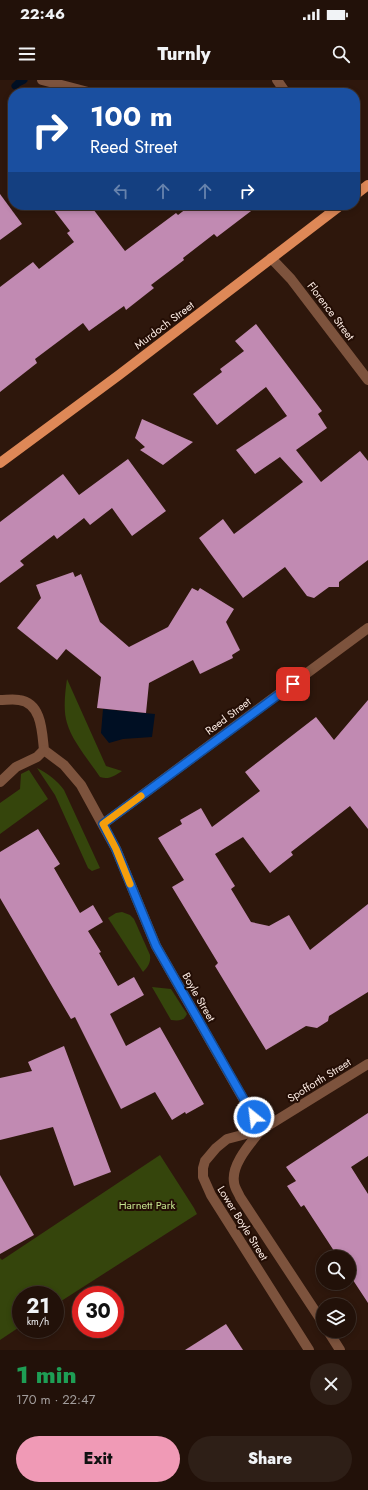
<!DOCTYPE html>
<meta charset="utf-8">
<style>
body{margin:0;font-family:Jost,sans-serif;background:#2e1f17;color:#f1f3f6;height:100vh;display:flex;flex-direction:column;font-size:15px;white-space:nowrap}
*{box-sizing:border-box;margin:0}
p{font-size:13px;color:#a29d9c}
.icon{flex:none;width:22px;height:22px;fill:none;stroke:currentColor;stroke-width:2;stroke-linecap:round;stroke-linejoin:round}
.map{position:relative;height:1270px;overflow:hidden}
.details{display:flex;flex-direction:column;background:#221109;flex:1}
.details>*{flex:none}
.top-card{position:absolute;left:8px;top:8px;width:352px;height:122px;border-radius:16px;box-shadow:0 2px 6px #0003,0 0 0 1px #3f312a;background:#1a4fa0;color:#fff;overflow:hidden}
.fabs{position:absolute;left:316px;top:1170px;display:grid;gap:8px}
.fabs a{display:grid;place-items:center;width:40px;height:40px;border-radius:50%;background:#221109;box-shadow:0 2px 6px #0003,0 0 0 1px #3f312a;font-size:20px}
.speed{position:absolute;left:12px;top:1206px;display:flex;gap:8px;font-size:20px;font-weight:700;text-align:center}
.speed>*{display:grid;place-content:center;width:52px;height:52px;border-radius:50%;background:#221109;box-shadow:0 2px 6px #0003,0 0 0 1px #3f312a;line-height:1}
.speed small{font-size:10px;font-weight:400}
.speed .limit{border:6px solid #d22;background:#fff;color:#111}
.pin{position:absolute;display:grid;place-items:center;width:34px;height:34px;color:#fff;margin:-17px;border-radius:8px;box-shadow:0 2px 6px #0006}
.me{position:absolute;width:44px;margin:-22px;rotate:331deg;stroke-linejoin:round;filter:drop-shadow(0 0 3px #0008)}
.turn{display:flex;align-items:center;gap:14px;height:84px;padding:0 16px;font-size:18px}
.turn .icon{width:52px;height:52px;stroke-width:2.5}
.turn b{display:block;font-size:28px;line-height:34px}
.lanes{display:flex;align-items:center;height:38px;padding:0 16px;background:#0003;justify-content:center;gap:20px;direction:ltr}
.lanes .off{opacity:.35}
.round{display:grid;place-items:center;flex:none;width:42px;height:42px;border-radius:21px;background:#2e1f17}
.headline{display:flex;align-items:center;justify-content:space-between;height:68px;padding:0 16px}
h1{font-size:24px;font-weight:800;line-height:30px;color:#1e9e55}
.primary-button{display:flex;gap:8px;margin-top:auto;padding:8px 16px}
.primary-button a{flex:1;height:46px;border-radius:24px;background:#f09ab6;color:#111;font-size:16px;font-weight:800;line-height:46px;text-align:center}
.primary-button a+a{background:#2e1f17;color:#f1f3f6}
.status{display:flex;justify-content:space-between;align-items:center;height:28px;padding:0 20px;background:#221109;direction:ltr}
.status svg{height:11px;fill:currentColor}
header{display:flex;justify-content:space-between;align-items:center;height:52px;padding:0 16px;background:#221109;font-size:18px;font-weight:800}
.map>svg:first-child{display:block}
.green{fill:#35450c}
.water{fill:#000f23}
.lines{fill:none;stroke-linecap:round;stroke-linejoin:round}
.stream{stroke:#000f23;stroke-width:7}
.building{fill:#c18ab2}
.minor{stroke:#7d533d;stroke-width:10}
.major{stroke:#de8857;stroke-width:10}
.route-casing{stroke:#114b97;stroke-width:10}
.route{stroke:#1a73e8;stroke-width:7}
.slow{stroke:#f59e0b;stroke-width:7}
.labels{text-anchor:middle;dominant-baseline:central;stroke-width:4;stroke-linejoin:round;paint-order:stroke}
.street-label{font-size:11px;fill:#fdece4;stroke:#230d04}
.park-label{font-size:11px;fill:#c5e48e;stroke:#230d04}
</style>
<div class="status"><b>22:46</b><svg viewBox="0 0 49 12"><path d="M0 12V9h3v3zM5 12V6h3v6zM10 12V3h3v9zM15 12V0h3v12zM26 1h20v11H26zM47 4h2v5h-2z"/></svg></div>
<header><svg class="icon" aria-label="menu" viewBox="0 0 24 24"><path d="M4 6h16M4 12h16M4 18h16"/></svg>Turnly<svg class="icon" aria-label="search" viewBox="0 0 24 24"><circle cx="10" cy="10" r="6"/><path d="M15 15l6 6"/></svg></header>
<div class="map">
<svg width="368" height="1270" viewBox="0 0 368 1270">
<rect width="100%" height="100%" fill="#2e170c"/>
<g class="green">
<path d="M 67,599 L 106,686 L 122,691 C 114,696 109,700 100,697 C 90,682 72,661 67,643 C 63,630 65,613 67,599 Z"/>
<path d="M 37,688 C 47,693 58,701 64,710 L 100,788 L 92,791 L 88,788 L 55,715 Z"/>
<path d="M 29,690 L 48,719 L 0,754 L 0,723 L 20,709 L 21,694 Z"/>
<path d="M 122,832 L 130,835 L 134,839 L 150,875 C 151,882 148,887 143,892 L 108,838 L 116,833 Z"/>
<path d="M 152,907 L 171,909 L 187,934 C 184,941 178,941 171,940 Z"/>
<path d="M 160,1075 L 194,1128 L 197,1134 L 55,1225 L 55,1215 L 21,1215 L 21,1246 L 0,1260 L 0,1178 L 2,1180 Z"/>
</g>
<path class="water" d="M 103,629 L 155,634 L 152,657 L 123,659 L 109,663 L 101,653 Z"/>
<g class="lines">
<path class="stream" d="M 15,6 L 18,3 L 24,0"/>
</g>
<g class="building">
<path d="M 0,114 L 22,144 L 0,160 Z"/>
<path d="M 50,125 L 90,125 L 125,171 L 176,133 L 178,135 L 191,125 L 259,125 L 217,157 L 214,154 L 183,178 L 184,180 L 151,205 L 154,208 L 126,230 L 124,226 L 89,251 L 83,243 L 35,279 L 37,283 L 0,312 L 0,207 L 33,182 L 39,189 L 74,162 L 67,153 L 70,151 Z"/>
<path d="M 256,244 L 322,331 L 318,334 L 327,348 L 296,370 L 321,402 L 360,371 L 368,381 L 368,480 L 339,502 L 339,507 L 329,507 L 314,518 L 307,516 L 285,487 L 243,518 L 199,458 L 223,439 L 234,454 L 303,402 L 280,377 L 255,394 L 236,370 L 287,336 L 266,307 L 217,345 L 193,314 L 222,292 L 220,289 L 244,271 L 235,261 Z"/>
<path d="M 142,339 L 193,362 L 163,385 L 140,370 L 145,367 L 135,358 Z"/>
<path d="M 128,379 L 166,431 L 132,456 L 112,428 L 90,445 L 84,438 L 57,459 L 54,455 L 20,481 L 24,485 L 0,503 L 0,442 L 63,394 L 79,415 Z"/>
<path d="M 73,492 L 75,497 L 81,494 L 100,542 L 129,567 L 168,547 L 192,508 L 198,511 L 200,508 L 234,529 L 226,542 L 240,570 L 232,575 L 233,578 L 200,594 L 193,580 L 149,603 L 146,633 L 97,628 L 101,597 L 66,569 L 57,580 L 17,548 L 41,518 L 36,505 Z"/>
<path d="M 368,620 L 368,749 L 350,726 L 291,772 L 293,775 L 270,793 L 243,757 L 215,774 L 235,806 L 231,809 L 251,842 L 269,846 L 289,835 L 310,870 L 368,824 L 368,912 L 329,936 L 328,941 L 317,948 L 306,946 L 266,970 L 215,886 L 218,883 L 172,807 L 184,800 L 158,758 L 182,744 L 180,740 L 201,728 L 212,747 L 260,711 L 245,692 L 316,637 L 334,660 Z"/>
<path d="M 38,749 L 60,784 L 54,788 L 80,833 L 93,825 L 103,842 L 88,851 L 101,872 L 99,873 L 118,906 L 134,897 L 144,915 L 110,934 L 126,966 L 160,947 L 204,1024 L 186,1034 L 185,1032 L 172,1040 L 155,1012 L 121,1029 L 75,937 L 71,939 L 0,818 L 0,772 Z"/>
<path d="M 64,966 L 111,1092 L 74,1106 L 53,1047 L 0,1060 L 0,998 L 32,991 L 28,982 Z"/>
<path d="M 368,1033 L 368,1076 L 351,1087 L 368,1114 L 368,1223 L 349,1194 L 349,1177 L 338,1177 L 304,1125 L 301,1127 L 287,1106 L 296,1101 L 286,1087 Z"/>
<path d="M 0,1095 L 34,1155 L 0,1174 Z"/>
<path d="M 226,1244 L 243,1270 L 185,1270 Z"/>
</g>
<g class="lines">
<g class="minor">
<path d="M 42,0 L 92,13"/>
<path d="M 277,0 L 286,13"/>
<path d="M 271,178 L 291,199 L 368,300"/>
<path d="M 0,620 C 6,620 13,619 19,620 C 42,623 42,652 44,670 L 64,685 L 81,705 L 116,769 L 156,866 L 261,1050"/>
<path d="M 0,702 L 16,687 L 37,677 L 44,670"/>
<path d="M 103,744 L 368,548"/>
<path d="M 261,1050 C 251,1063 231,1084 234,1102 C 234,1107 238,1112 240,1117 L 323,1243"/>
<path d="M 328,1251 L 340,1270"/>
<path d="M 309,1270 L 211,1115 L 203,1097 L 203,1088 L 205,1081 L 216,1068 L 227,1059 L 261,1050 L 368,984"/>
</g>
<g class="major">
<path d="M 355,115 L 368,105"/>
<path d="M 0,383 L 119,295 L 341,125"/>
</g>
</g>
<g class="lines">
<defs>
<path id="route" d="M 254,1037 L 156,866 L 116,769 L 103,744 L 293,604"/>
</defs>
<use href="#route" class="route-casing"/>
<use href="#route" class="route"/>
<path class="slow" d="M 130,804 L 116,769 L 103,744 L 141,716"/>
</g>
<g class="labels">
<g class="street-label">
<text transform="translate(331 231) rotate(53)">Florence Street</text>
<text transform="translate(164 245) rotate(-37)">Murdoch Street</text>
<text transform="translate(228 636) rotate(-37)">Reed Street</text>
<text transform="translate(199 917) rotate(60)">Boyle Street</text>
<text transform="translate(319 1000) rotate(-32)">Spofforth Street</text>
<text transform="translate(243 1143) rotate(58)">Lower Boyle Street</text>
</g>
<g class="park-label">
<text x="147" y="1125">Harnett Park</text>
</g>
</g>
</svg>
<div class="fabs">
<a><svg class="icon" aria-label="search" viewBox="0 0 24 24"><circle cx="10" cy="10" r="6"/><path d="M15 15l6 6"/></svg></a>
<a><svg class="icon" aria-label="layers" viewBox="0 0 24 24"><path d="M12 4l9 5-9 5-9-5zM3 14l9 5 9-5"/></svg></a>
</div>
<div class="speed"><div>21<small>km/h</small></div><div class="limit">30</div></div>
<div class="pin" style="left:293px;top:604px;background:#d93025"><svg class="icon" aria-label="arrive" viewBox="0 0 24 24"><path d="M6 21V4h12l-3 4 3 4H6"/></svg></div>
<svg class="me" style="left:254px;top:1037px" viewBox="-20 -20 40 40"><circle r="17" fill="#1a73e8" stroke="#fff" stroke-width="3"/><path d="M0-11L8 9 0 5-8 9z" fill="#fff"/></svg>
<div class="top-card">
<div class="turn"><svg class="icon" aria-label="right" viewBox="0 0 24 24"><path d="M7 20v-9h11M14 6l5 5-5 5"/></svg><div><b>100 m</b>Reed Street</div></div>
<div class="lanes"><svg class="icon off" aria-label="left" viewBox="0 0 24 24"><path d="M17 20v-9H6M10 6l-5 5 5 5"/></svg><svg class="icon off" aria-label="ahead" viewBox="0 0 24 24"><path d="M12 20V5M6 11l6-6 6 6"/></svg><svg class="icon off" aria-label="ahead" viewBox="0 0 24 24"><path d="M12 20V5M6 11l6-6 6 6"/></svg><svg class="icon" aria-label="right" viewBox="0 0 24 24"><path d="M7 20v-9h11M14 6l5 5-5 5"/></svg></div>
</div>
</div>
<section class="details">
<div class="headline"><div><h1>1 min</h1><p>170 m · 22:47</p></div><a class="round"><svg class="icon" aria-label="close" viewBox="0 0 24 24"><path d="M6 6l12 12M18 6L6 18"/></svg></a></div>
<div class="primary-button"><a>Exit</a><a>Share</a></div>
</section>
